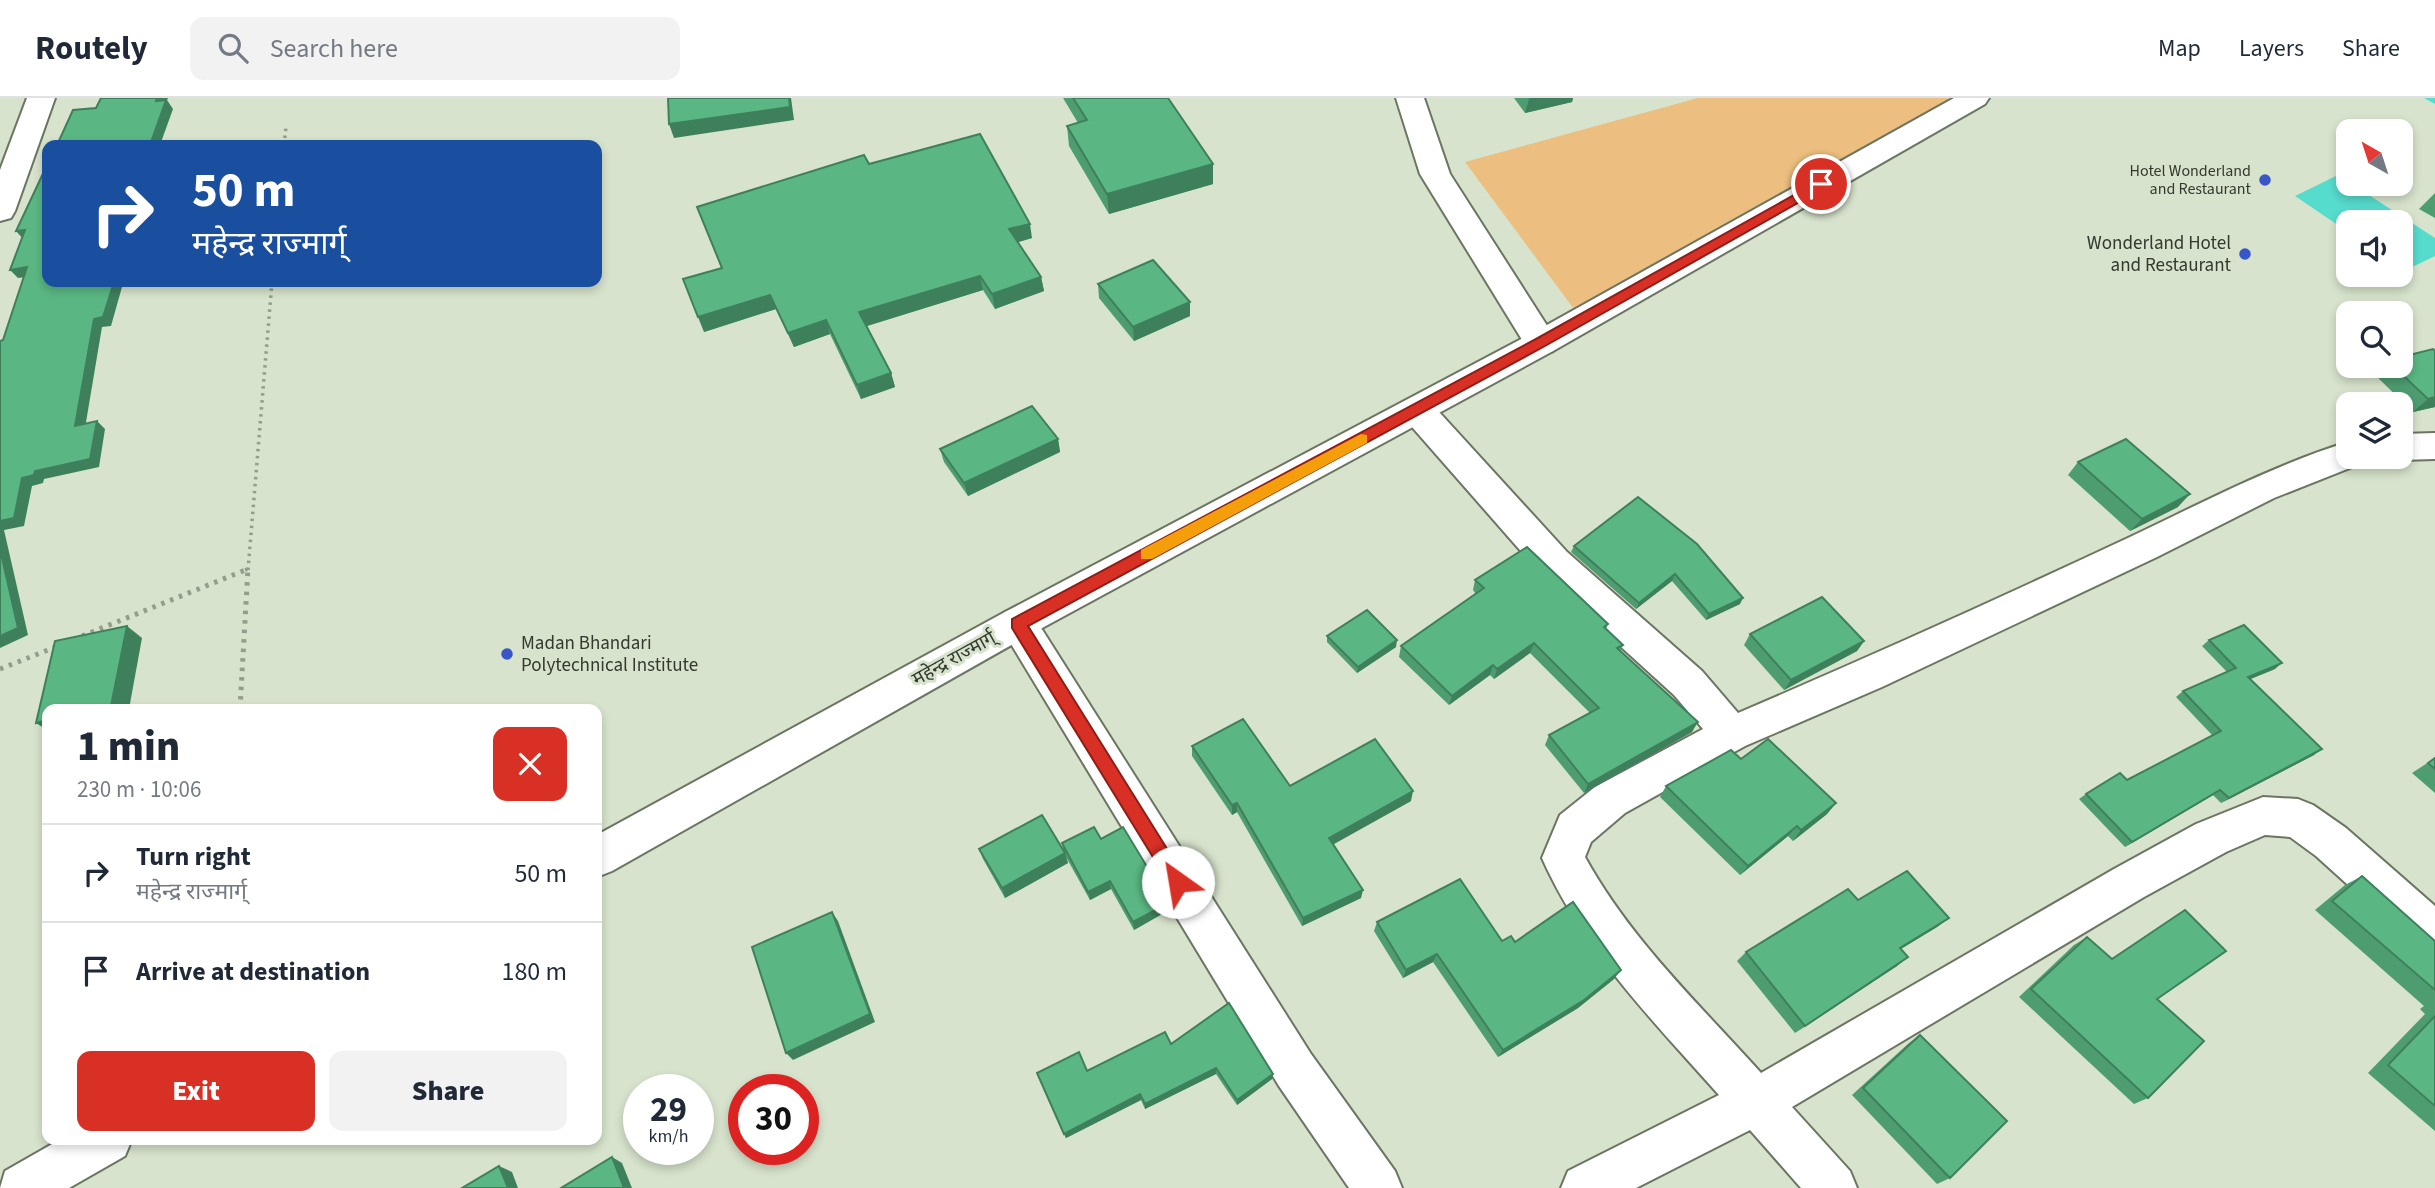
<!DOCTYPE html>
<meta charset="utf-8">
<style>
body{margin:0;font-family:"Source Sans 3","Noto Sans Devanagari",sans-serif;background:#f2f2f3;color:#1f2937;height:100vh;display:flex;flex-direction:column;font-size:26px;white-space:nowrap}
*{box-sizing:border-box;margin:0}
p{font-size:23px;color:#747a83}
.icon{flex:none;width:38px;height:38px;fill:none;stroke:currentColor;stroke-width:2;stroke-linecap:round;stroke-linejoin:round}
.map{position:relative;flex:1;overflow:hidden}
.drawer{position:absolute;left:42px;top:606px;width:560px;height:441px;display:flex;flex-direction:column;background:#fff;border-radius:14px;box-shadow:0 4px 10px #0003}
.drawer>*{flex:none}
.guide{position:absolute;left:42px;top:42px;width:560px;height:147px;border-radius:14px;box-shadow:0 4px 10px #0003;background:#1a4fa0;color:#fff;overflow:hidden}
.needle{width:46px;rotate:321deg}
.tools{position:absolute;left:2336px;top:21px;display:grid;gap:14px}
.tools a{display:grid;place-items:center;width:77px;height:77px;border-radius:14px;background:#fff;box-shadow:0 4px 10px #0003;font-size:35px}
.speed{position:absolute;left:623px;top:976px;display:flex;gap:14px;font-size:35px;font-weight:700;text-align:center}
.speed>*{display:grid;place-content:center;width:91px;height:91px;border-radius:50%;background:#fff;box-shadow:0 4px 10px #0003;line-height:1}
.speed small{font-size:18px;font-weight:400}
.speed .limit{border:10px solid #d22;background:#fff;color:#111}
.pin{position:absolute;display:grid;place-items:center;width:60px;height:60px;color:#fff;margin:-30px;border:4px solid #fff;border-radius:50%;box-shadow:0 2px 7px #0007}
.me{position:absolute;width:77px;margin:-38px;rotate:328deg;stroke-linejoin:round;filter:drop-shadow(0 0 5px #0008)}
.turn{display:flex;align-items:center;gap:24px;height:147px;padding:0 35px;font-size:32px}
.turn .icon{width:91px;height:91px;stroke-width:2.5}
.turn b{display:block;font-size:49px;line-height:60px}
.round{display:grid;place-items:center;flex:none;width:74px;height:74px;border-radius:14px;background:#f2f2f3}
.summary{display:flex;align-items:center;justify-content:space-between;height:119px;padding:0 35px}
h1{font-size:42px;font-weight:800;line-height:52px}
.button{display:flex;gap:14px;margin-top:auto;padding:14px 35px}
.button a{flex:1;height:80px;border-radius:14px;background:#d93025;color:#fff;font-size:28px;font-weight:800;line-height:80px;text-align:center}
.button a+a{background:#f2f2f3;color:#1f2937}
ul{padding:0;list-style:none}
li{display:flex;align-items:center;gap:21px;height:98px;padding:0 35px;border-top:2px solid #e0e1e3}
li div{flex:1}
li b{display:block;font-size:26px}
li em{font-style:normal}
header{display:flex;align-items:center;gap:42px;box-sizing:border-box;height:98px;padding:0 35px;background:#fff;border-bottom:2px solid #e0e1e3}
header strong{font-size:33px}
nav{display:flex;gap:38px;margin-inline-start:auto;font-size:24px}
.search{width:490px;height:63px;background:#f2f2f3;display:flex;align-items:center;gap:18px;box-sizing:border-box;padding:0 24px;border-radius:14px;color:#747a83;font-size:26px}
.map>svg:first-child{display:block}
.green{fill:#ecbe7f}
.water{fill:#56dccd}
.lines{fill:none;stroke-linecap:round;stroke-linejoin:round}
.stream{fill:#56dccd;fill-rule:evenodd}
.street-casing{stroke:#6b7561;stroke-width:4}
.highway-casing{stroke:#6b7561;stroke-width:4}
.path-far1{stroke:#949d8c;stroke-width:3.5;stroke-dasharray:2.5 4.5;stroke-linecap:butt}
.path{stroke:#949d8c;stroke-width:5;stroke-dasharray:3.5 6;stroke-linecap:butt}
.street{fill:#fff;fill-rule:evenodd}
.highway{fill:#fff;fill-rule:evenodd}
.wall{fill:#4d9d71}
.shaded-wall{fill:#3f805c}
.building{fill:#5ab783;stroke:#3f805c;stroke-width:2}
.route{fill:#d93025;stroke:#8d1f18;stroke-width:2}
.slow{fill:#f59e0b}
.poi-dot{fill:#3856c8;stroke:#d7e3cc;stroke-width:2.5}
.labels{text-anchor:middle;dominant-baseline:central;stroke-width:6;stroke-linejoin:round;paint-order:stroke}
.far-poi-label{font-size:16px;fill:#343930;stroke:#d7e3cc;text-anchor:end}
.poi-label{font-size:19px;fill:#343930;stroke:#d7e3cc;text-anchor:end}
.street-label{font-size:19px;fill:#343930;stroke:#d7e3cc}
</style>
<header>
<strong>Routely</strong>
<div class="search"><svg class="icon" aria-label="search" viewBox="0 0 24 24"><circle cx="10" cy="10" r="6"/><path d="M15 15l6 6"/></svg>Search here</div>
<nav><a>Map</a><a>Layers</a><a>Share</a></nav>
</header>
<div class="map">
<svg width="2435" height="1090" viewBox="0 0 2435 1090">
<rect width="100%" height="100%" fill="#d7e3cc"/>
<path class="green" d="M 1698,0 L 1947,0 L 1969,11 L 1588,230 L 1465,64 Z"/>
<path class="water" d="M 2338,77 L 2435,140 L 2435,158 L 2406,172 L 2401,169 L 2401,124 L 2348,124 L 2348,134 L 2295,98 Z"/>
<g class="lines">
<path class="stream" d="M 2424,0 L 2435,0 L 2435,6 Z"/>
<defs>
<g id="street">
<path d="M 27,0 L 55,0 L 15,113 L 11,120 L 0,123 L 0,72 Z"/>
<path d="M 1396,0 L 1424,0 L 1450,76 L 1553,237 L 1557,245 L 1553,253 L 1541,257 L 1529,253 L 1420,76 Z"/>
<path d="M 1417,299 L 1429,303 L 1567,454 L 1702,573 L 1738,615 C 1869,559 2000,500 2130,439 C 2202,405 2271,368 2348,344 L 2348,359 L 2365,359 L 2360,366 L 2274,400 L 2157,459 L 1882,589 L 1745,648 L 1625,715 L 1591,744 L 1585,759 C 1630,841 1699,906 1761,975 L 2114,771 L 2196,726 L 2263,699 L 2298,701 L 2313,707 L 2346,730 L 2435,808 L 2435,857 L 2419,851 L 2316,758 L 2290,739 L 2265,737 L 2226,754 L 2144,799 L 1792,1009 L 1850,1073 L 1857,1090 L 1801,1090 L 1750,1032 L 1636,1090 L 1561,1090 L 1568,1073 L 1719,997 C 1653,923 1583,852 1542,760 L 1560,717 L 1595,689 L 1703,631 L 1674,597 L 1541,476 L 1405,321 L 1400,312 L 1405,303 Z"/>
<path d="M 2435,335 L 2435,361 L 2401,362 L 2390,359 L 2401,359 L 2401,336 Z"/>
<path d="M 1018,509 L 1031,514 L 1311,956 L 1395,1073 L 1402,1090 L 1349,1090 L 1279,988 L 1005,536 L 999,525 L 1005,514 Z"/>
</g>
<g id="highway">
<path d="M 1954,0 L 1989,0 L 1985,6 L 1553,253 L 1031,536 L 612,773 L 597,779 L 597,737 L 1005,514 L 1529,237 Z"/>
<path d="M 61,1041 L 132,1041 L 125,1058 L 69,1090 L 0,1090 L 5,1073 Z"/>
</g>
</defs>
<use href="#street" class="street-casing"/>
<use href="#highway" class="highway-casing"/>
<g class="path-far1">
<path d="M 284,47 L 286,29"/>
<path d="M 245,472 L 248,471"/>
<path d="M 248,472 L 272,184"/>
</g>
<g class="path">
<path d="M 82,538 L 248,471"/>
<path d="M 0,571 L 58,548"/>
<path d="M 240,611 L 248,470"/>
</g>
<use href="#street" class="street"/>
<use href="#highway" class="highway"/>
</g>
<g class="wall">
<path d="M 1063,0 L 1168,0 L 1213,86 L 1109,116 L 1069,48 L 1067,28 L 1078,25 Z"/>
<path d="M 1514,0 L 1573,0 L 1572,4 L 1525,15 Z"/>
<path d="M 869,66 L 1032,140 L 1018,144 L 1041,179 L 1044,193 L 995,211 L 983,192 L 866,228 L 891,275 L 895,289 L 861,301 L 830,236 L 794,249 L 776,211 L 704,234 L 722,170 Z"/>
<path d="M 2435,95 L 2435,120 L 2419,111 Z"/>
<path d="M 1098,186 L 1190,218 L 1134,243 L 1099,200 Z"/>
<path d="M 2435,253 L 2435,309 L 2413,314 L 2373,275 L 2381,268 L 2401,268 Z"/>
<path d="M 1058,341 L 1060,354 L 968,398 L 944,364 L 940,351 Z"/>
<path d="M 2078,364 L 2178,409 L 2130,433 L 2068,377 Z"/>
<path d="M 1638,399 L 1740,506 L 1706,522 L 1672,483 L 1636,511 L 1571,454 L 1574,448 Z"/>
<path d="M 1475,482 L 1608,526 L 1606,531 L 1623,547 L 1620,553 L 1692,634 L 1584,695 L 1545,647 L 1549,637 L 1590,615 L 1530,555 L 1494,581 L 1490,577 L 1449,607 L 1399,559 L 1401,548 L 1476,496 L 1473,492 Z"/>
<path d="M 1750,536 L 1864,543 L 1857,553 L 1784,592 L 1744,547 Z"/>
<path d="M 1327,538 L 1396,549 L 1357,575 L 1327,544 Z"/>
<path d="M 2209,542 L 2275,571 L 2250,581 L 2314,657 L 2221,705 L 2213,697 L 2125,749 L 2079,701 L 2086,696 L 2127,682 L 2213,638 L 2176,599 L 2183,593 L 2227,574 L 2202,548 Z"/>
<path d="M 1192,648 L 1290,688 L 1411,703 L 1333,746 L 1361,800 L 1302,828 L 1237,714 L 1232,717 L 1192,658 Z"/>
<path d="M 2435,660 L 2435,695 L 2412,675 Z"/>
<path d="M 1741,661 L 1836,705 L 1827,716 L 1793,743 L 1788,738 L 1740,777 L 1660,699 L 1666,688 Z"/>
<path d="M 1101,741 L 1169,812 L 1134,832 L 1111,791 L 1090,802 L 1066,759 L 1068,765 L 1005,800 L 983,761 L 979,751 L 1063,751 L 1062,745 Z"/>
<path d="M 2362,778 L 2435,843 L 2435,1033 L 2368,975 L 2425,916 L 2420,911 L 2424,908 L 2315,812 L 2345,787 Z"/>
<path d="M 1858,802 L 1949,820 L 1937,829 L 1901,851 L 1897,868 L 1795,935 L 1737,863 L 1746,854 Z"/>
<path d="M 2185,812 L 2157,901 L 2148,1000 L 2134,1006 L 2019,899 L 2074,847 L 2087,839 L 2112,861 Z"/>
<path d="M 1377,824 L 1502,843 L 1515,844 L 1614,881 L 1578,910 L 1498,959 L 1433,864 L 1403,880 L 1374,833 Z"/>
<path d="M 1920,937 L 1950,1080 L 1937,1086 L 1852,997 L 1909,945 Z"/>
<path d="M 1171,946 L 1272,981 L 1237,1007 L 1216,976 L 1145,1011 L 1141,1002 L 1066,1040 L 1037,975 L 1087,973 Z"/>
</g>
<g class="shaded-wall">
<path d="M 157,0 L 168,0 L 167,2 L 173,11 L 160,47 L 150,47 Z"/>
<path d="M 789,0 L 791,0 L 794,22 L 674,40 L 669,26 Z"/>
<path d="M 1531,0 L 1573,0 L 1572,4 L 1525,15 L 1529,1 Z"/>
<path d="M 1213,66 L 1213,86 L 1109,116 L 1107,96 Z"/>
<path d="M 1030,126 L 1032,140 L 1012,146 L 1009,131 Z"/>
<path d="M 25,132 L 24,142 L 16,133 Z"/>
<path d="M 27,169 L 35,178 L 18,180 L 10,172 Z"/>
<path d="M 980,178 L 983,192 L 864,229 L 859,214 Z"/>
<path d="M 1041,179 L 1044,193 L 995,211 L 992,196 Z"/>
<path d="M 114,184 L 130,184 L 129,188 L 122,189 L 111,228 L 102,229 L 84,336 L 75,328 L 94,221 Z"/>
<path d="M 770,197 L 776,211 L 704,234 L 698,219 Z"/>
<path d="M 1190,204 L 1190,218 L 1134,243 L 1133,229 Z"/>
<path d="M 826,222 L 830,236 L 794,249 L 788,235 Z"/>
<path d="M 891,275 L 895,289 L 861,301 L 857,287 Z"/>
<path d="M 2435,299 L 2435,309 L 2413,314 L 2428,301 Z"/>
<path d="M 97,323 L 105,331 L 99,369 L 44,381 L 43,385 L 32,388 L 24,428 L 4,432 L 28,537 L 0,550 L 0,423 L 22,380 L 35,373 Z"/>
<path d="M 1058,341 L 1060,354 L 968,398 L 964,385 Z"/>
<path d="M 2190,396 L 2178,409 L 2130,433 L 2142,421 Z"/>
<path d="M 1675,476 L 1672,483 L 1636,511 L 1639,505 Z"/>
<path d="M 1743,500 L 1740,506 L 1706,522 L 1709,516 Z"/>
<path d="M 127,528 L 142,540 L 129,611 L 100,611 Z"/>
<path d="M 1397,542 L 1396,549 L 1357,575 L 1358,569 Z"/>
<path d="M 1864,543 L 1857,553 L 1784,592 L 1791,582 Z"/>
<path d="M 1534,545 L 1530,555 L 1494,581 L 1497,571 Z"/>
<path d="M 2282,565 L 2275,571 L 2241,585 L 2248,579 Z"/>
<path d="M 1493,567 L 1490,577 L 1449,607 L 1452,598 Z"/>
<path d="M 47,622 L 47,632 L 36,625 Z"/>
<path d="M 1698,624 L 1692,634 L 1584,695 L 1588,686 Z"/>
<path d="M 2322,651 L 2314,657 L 2221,705 L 2229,700 Z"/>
<path d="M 2220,692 L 2213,697 L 2125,749 L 2132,744 Z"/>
<path d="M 1413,693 L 1411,703 L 1327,750 L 1329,740 Z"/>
<path d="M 1237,705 L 1237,714 L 1232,717 L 1232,707 Z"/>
<path d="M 1836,705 L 1827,716 L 1793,743 L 1801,732 Z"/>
<path d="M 1797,728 L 1788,738 L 1740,777 L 1748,768 Z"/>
<path d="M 1065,755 L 1068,765 L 1005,800 L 1002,790 Z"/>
<path d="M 1110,783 L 1111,791 L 1090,802 L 1088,794 Z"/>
<path d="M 1363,792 L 1361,800 L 1302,828 L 1303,820 Z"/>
<path d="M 1169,805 L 1169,812 L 1134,832 L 1133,824 Z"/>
<path d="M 832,814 L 838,823 L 875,924 L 793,962 L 786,955 Z"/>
<path d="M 1949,820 L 1937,829 L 1889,858 L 1900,850 Z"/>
<path d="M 1437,856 L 1433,864 L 1403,880 L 1406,872 Z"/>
<path d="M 1908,859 L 1897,868 L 1795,935 L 1805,928 Z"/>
<path d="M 1621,872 L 1614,881 L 1578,910 L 1498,959 L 1503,952 Z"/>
<path d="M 1216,970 L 1216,976 L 1145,1011 L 1145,1006 Z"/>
<path d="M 1273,976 L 1272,981 L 1237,1007 L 1237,1002 Z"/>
<path d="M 1140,996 L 1141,1002 L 1066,1040 L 1064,1036 Z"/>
<path d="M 612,1059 L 622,1065 L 632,1090 L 624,1090 Z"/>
<path d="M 499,1068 L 512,1074 L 518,1090 L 508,1090 Z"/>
</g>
<g class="building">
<path d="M 101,0 L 157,0 L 156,3 L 166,2 L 150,47 L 57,47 L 73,12 L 96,10 Z"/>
<path d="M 668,0 L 789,0 L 790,9 L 669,26 Z"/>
<path d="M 1073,0 L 1168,0 L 1213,66 L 1107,96 L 1067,28 L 1087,22 Z"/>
<path d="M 980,36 L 1030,126 L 1009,131 L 1041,179 L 992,196 L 980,178 L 859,214 L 891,275 L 857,287 L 826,222 L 788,235 L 770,197 L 698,219 L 683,181 L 722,170 L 697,109 L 864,57 L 869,66 Z"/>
<path d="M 47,67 L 47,184 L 114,184 L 103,219 L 94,221 L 75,328 L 97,323 L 90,361 L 35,373 L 34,377 L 22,380 L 14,420 L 0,423 L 0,243 L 3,242 L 27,169 L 10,172 L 25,132 L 16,133 Z"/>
<path d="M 1153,162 L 1190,204 L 1133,229 L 1098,186 Z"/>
<path d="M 2433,251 L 2435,253 L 2435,299 L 2428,301 L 2393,268 L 2401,268 L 2401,259 Z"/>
<path d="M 1032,308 L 1058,341 L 964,385 L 940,351 Z"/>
<path d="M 2126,341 L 2190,396 L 2142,421 L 2078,364 Z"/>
<path d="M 1638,399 L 1697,446 L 1743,500 L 1709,516 L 1675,476 L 1639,505 L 1574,448 Z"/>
<path d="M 1527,449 L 1608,526 L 1604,529 L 1623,547 L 1617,550 L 1698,624 L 1588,686 L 1549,637 L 1599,610 L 1534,545 L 1497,571 L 1493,567 L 1452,598 L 1401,548 L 1484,490 L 1475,482 Z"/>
<path d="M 0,451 L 18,530 L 0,538 Z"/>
<path d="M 1822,499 L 1864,543 L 1791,582 L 1750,536 Z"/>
<path d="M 1367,512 L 1397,542 L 1358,569 L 1327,538 Z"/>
<path d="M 2244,527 L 2282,565 L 2248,579 L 2322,651 L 2229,700 L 2220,692 L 2132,744 L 2086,696 L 2120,675 L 2127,682 L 2221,633 L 2183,593 L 2236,570 L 2209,542 Z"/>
<path d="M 127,528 L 111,608 L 100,611 L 47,611 L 47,622 L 36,625 L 55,543 Z"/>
<path d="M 1243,621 L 1290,688 L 1375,641 L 1413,693 L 1329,740 L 1363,792 L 1303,820 L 1237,705 L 1232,707 L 1192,648 Z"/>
<path d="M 1768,641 L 1836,705 L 1801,732 L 1797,728 L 1748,768 L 1666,688 L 1731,652 L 1741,661 Z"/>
<path d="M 2435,660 L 2435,671 L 2428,665 Z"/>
<path d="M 1042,717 L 1065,755 L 1002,790 L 979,751 Z"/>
<path d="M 1094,729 L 1101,741 L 1123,729 L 1169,805 L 1133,824 L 1110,783 L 1088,794 L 1062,745 Z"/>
<path d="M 1907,773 L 1949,820 L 1900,850 L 1908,859 L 1805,928 L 1746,854 L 1848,791 L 1858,802 Z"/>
<path d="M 2362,778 L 2435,843 L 2435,892 L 2332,803 Z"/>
<path d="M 1460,781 L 1502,843 L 1511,838 L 1515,844 L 1573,804 L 1621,872 L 1584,902 L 1503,952 L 1437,856 L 1406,872 L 1377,824 Z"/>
<path d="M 2185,812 L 2226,853 L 2157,901 L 2204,943 L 2148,1000 L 2031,891 L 2087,839 L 2112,861 Z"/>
<path d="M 832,814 L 870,916 L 786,955 L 752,849 Z"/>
<path d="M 1229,905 L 1273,976 L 1237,1002 L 1216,970 L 1145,1006 L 1140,996 L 1064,1036 L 1037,975 L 1079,954 L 1087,973 L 1165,934 L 1171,946 Z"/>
<path d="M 2435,918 L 2435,1008 L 2388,967 Z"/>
<path d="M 1920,937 L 2007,1023 L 1950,1080 L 1863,990 Z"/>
<path d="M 612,1059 L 624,1090 L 561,1090 Z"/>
<path d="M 499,1068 L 508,1090 L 462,1090 Z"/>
</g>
<path class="route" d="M 1821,82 L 1827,86 L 1826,89 L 1545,248 L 1028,528 L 1184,778 L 1187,784 L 1184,790 L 1172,790 L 1012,530 L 1012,521 L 1536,241 Z"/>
<path class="slow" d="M 1361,336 L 1367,337 L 1367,345 L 1152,461 L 1141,461 L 1141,452 Z"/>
<g class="poi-dot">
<circle cx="2265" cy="82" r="7"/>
<circle cx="2245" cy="156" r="7"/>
<circle cx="507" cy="556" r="7"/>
</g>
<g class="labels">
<g class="far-poi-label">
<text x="2251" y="73">Hotel Wonderland<tspan x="2251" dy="18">and Restaurant</tspan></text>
</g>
<g class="poi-label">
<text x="2231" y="145">Wonderland Hotel<tspan x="2231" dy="22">and Restaurant</tspan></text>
<text x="521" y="545" text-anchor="start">Madan Bhandari<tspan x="521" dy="22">Polytechnical Institute</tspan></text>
</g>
<g class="street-label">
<text transform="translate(954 561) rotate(-29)">महेन्द्र राज्मार्ग्</text>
</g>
</g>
</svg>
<div class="tools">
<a><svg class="needle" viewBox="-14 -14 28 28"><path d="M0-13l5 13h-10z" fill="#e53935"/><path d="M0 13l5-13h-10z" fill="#747a83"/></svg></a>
<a><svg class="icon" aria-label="sound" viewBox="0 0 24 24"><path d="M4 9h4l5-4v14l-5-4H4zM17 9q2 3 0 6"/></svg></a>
<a><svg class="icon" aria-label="search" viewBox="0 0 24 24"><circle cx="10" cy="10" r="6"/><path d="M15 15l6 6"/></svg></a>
<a><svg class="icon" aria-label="layers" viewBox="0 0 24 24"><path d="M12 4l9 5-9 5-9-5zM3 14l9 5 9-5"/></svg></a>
</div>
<div class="speed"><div>29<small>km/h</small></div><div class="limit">30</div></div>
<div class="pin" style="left:1821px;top:86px;background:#d93025"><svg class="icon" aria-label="arrive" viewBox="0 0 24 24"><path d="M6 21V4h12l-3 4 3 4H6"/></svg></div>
<svg class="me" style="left:1178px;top:784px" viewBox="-20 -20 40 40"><circle r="19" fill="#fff"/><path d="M0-13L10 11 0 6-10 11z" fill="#d93025"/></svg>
<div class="guide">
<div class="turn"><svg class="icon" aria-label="right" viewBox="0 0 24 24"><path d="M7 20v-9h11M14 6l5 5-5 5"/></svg><div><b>50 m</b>महेन्द्र राज्मार्ग्</div></div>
</div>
<section class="drawer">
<div class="summary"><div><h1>1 min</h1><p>230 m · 10:06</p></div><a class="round" style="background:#d93025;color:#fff"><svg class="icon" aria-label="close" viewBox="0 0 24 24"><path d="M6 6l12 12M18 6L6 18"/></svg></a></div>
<ul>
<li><svg class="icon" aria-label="right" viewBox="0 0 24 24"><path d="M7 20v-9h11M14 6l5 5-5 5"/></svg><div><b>Turn right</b><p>महेन्द्र राज्मार्ग्</p></div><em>50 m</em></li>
<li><svg class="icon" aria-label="arrive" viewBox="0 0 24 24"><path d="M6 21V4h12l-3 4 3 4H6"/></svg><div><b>Arrive at destination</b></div><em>180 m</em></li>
</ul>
<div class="button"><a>Exit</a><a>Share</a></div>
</section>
</div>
